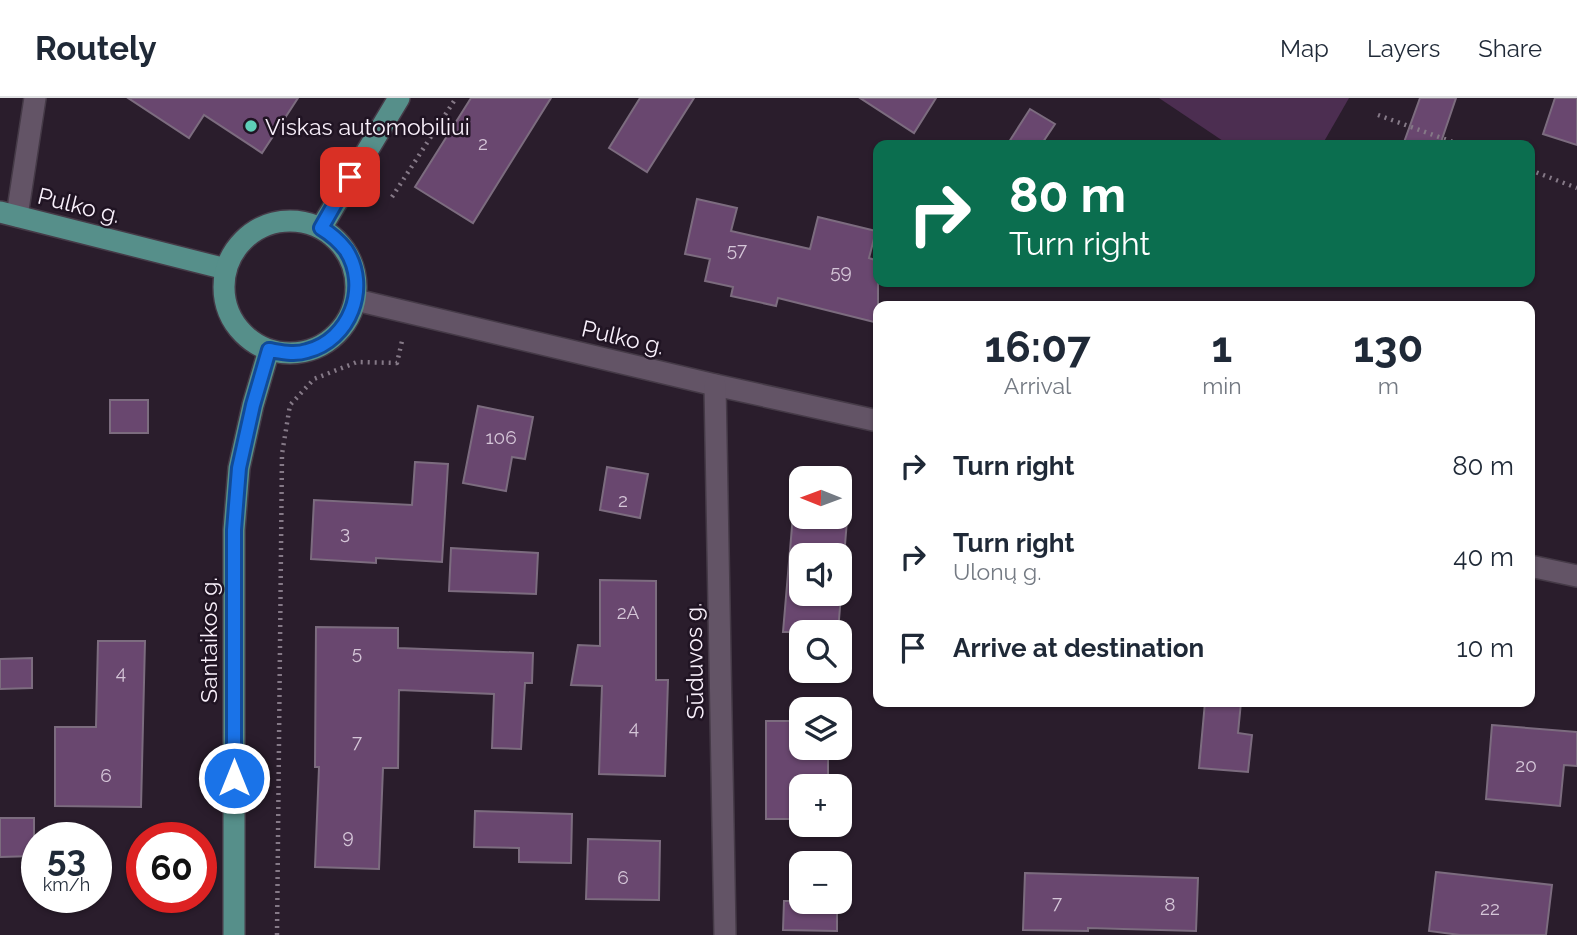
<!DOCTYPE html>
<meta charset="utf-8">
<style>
body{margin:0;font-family:Raleway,sans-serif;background:#f2f2f3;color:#1f2937;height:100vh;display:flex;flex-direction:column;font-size:26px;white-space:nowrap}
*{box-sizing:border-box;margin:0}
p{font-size:23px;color:#747a83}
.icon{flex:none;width:38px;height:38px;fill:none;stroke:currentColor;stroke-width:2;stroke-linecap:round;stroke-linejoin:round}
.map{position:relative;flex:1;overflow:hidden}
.drawer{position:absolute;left:873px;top:203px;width:662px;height:406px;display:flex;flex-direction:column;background:#fff;border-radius:14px;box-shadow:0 2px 5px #0004}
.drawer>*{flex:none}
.hud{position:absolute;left:873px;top:42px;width:662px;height:147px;border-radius:14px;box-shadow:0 2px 5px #0004;background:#0b6e4f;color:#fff;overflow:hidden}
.needle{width:46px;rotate:271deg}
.controls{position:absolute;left:789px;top:368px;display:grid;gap:14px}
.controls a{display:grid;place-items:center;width:63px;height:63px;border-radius:14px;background:#fff;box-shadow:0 2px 5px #0004;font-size:35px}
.speed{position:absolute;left:21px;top:724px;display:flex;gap:14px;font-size:35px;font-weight:700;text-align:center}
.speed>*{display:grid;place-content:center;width:91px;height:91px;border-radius:50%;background:#fff;box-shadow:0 2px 5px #0004;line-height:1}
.speed small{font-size:18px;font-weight:400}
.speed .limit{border:10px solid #d22;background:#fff;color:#111}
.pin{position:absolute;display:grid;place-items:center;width:60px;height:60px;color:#fff;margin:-30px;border-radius:14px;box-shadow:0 4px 10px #0006}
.me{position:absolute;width:77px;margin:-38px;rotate:0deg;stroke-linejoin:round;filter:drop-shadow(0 0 5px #0008)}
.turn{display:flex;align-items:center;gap:24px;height:147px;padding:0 21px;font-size:32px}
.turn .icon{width:91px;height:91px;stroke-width:2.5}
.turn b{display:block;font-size:49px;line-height:60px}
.eta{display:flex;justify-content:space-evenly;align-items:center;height:119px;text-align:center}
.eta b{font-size:42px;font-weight:700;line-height:49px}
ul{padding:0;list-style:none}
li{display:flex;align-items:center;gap:21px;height:91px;padding:0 21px}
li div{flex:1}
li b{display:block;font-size:26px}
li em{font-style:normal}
header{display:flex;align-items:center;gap:42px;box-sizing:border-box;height:98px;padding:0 35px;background:#fff;border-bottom:2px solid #e0e1e3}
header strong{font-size:33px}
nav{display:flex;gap:38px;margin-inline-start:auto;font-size:24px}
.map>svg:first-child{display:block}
.green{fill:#4c2e51}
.building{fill:#69476f;stroke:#7c6c7f;stroke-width:2;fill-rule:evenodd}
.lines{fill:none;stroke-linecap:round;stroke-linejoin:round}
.minor-casing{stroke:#453a47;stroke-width:24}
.major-casing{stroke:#453a47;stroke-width:24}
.path{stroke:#857987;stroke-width:4.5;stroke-dasharray:2 5;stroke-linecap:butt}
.minor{stroke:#635466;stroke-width:21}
.major{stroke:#568f8a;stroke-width:21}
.route-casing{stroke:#114b97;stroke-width:18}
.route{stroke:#1a73e8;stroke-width:12}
.poi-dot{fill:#5eceb8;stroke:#201423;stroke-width:2.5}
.labels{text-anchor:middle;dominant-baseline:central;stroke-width:5;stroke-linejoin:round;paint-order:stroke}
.number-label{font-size:19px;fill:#d5c6d8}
.poi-label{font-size:23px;fill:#f9f0fb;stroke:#201423;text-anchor:start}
.street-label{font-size:23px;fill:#f9f0fb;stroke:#201423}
</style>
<header>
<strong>Routely</strong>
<nav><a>Map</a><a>Layers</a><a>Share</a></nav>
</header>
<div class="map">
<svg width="1577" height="837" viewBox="0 0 1577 837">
<rect width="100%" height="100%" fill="#2a1d2c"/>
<path class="green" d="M 1159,0 L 1349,0 L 1322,47 L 1229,47 Z"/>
<g class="building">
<path d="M 128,0 L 298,0 L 262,55 L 204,17 L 189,40 Z"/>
<path d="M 471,0 L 551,0 L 473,125 L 415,89 Z"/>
<path d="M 640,0 L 694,0 L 647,74 L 609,50 Z"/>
<path d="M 860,0 L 936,0 L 914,35 Z"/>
<path d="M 1420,0 L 1456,0 L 1440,47 L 1403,47 Z"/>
<path d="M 1555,0 L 1577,0 L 1577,47 L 1543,36 Z"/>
<path d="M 1030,11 L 1055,26 L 1041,47 L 1007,47 Z"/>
<path d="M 697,101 L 737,110 L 731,133 L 810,151 L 818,119 L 876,133 L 869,160 L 878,163 L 878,225 L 778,200 L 776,208 L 731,198 L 733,189 L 705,183 L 710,161 L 685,156 Z"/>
<rect x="110" y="302" width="38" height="33"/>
<path d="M 478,308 L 533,319 L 525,361 L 512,359 L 506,393 L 463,385 Z"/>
<path d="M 415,364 L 448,366 L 442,464 L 376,460 L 376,465 L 311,461 L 314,402 L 412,407 Z"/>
<path d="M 607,369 L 648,376 L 640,420 L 600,412 Z"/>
<path d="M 793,417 L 847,422 L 838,534 L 783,534 ZM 802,457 L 840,457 L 840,495 L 802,495 Z"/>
<path d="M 451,450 L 538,455 L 536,496 L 449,493 Z"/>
<path d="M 600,482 L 656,483 L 656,582 L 668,582 L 665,678 L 599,676 L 602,588 L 571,587 L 578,547 L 600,548 Z"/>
<path d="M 316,529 L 398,530 L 398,550 L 533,555 L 532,585 L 525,585 L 521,651 L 492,650 L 494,596 L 399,592 L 398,670 L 383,670 L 379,771 L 315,769 L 319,669 L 315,669 Z"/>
<path d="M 98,543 L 145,543 L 141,709 L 55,708 L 55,629 L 96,629 Z"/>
<path d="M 32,560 L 32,590 L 0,591 L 0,561 Z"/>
<path d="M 1205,604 L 1241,604 L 1238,635 L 1252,637 L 1248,674 L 1199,670 Z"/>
<path d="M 766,623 L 802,623 L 802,649 L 828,649 L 828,688 L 802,688 L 802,721 L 766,721 Z"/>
<path d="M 1492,627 L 1577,634 L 1577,668 L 1564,667 L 1560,708 L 1486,701 Z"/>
<path d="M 475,713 L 572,716 L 571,765 L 519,764 L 519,750 L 474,749 Z"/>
<path d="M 0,720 L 34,720 L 34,758 L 0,759 Z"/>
<path d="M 588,741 L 660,743 L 659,802 L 586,801 Z"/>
<path d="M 1436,774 L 1552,787 L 1546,837 L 1460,837 L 1429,833 Z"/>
<path d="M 1025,775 L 1198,780 L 1196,833 L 1088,830 L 1088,833 L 1023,832 Z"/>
<path d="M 784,803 L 837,803 L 837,833 L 783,832 Z"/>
</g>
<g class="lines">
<defs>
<g id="minor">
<path d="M 17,118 L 35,0"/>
<path d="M 356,202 L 715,287 L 878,323"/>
<path d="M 715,287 L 725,837"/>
<path d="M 1530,468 L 1577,478"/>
</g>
<g id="major">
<path d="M 0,114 L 226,171"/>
<circle cx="290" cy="189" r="66"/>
<path d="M 321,130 L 399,0"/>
<path d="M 234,837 L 234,432 L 239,370 L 253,307 L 269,252"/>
</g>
</defs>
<use href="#minor" class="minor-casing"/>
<use href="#major" class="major-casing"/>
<g class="path">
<path d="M 1378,17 L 1461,47"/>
<path d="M 1530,72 L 1577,90"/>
<path d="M 392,99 L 456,0"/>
<path d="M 277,837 L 282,356 L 290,307 L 314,281 L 357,264 L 397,265 L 402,243"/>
</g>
<use href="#minor" class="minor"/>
<use href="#major" class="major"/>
</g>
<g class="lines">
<defs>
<path id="route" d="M 234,680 L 234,432 L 239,370 L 253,307 L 269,252 C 282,254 295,257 307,253 C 350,242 370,189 346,152 C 339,143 331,136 321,130 L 350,79"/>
</defs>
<use href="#route" class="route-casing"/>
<use href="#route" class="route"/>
</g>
<circle class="poi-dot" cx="251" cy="28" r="7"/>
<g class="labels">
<g class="number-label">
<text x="483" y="45">2</text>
<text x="737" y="151">57</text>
<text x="841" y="173">59</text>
<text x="501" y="339">106</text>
<text x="623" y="402">2</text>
<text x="345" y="434">3</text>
<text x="628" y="514">2A</text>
<text x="357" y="554">5</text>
<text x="121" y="574">4</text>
<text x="634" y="629">4</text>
<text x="357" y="643">7</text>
<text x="1526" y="667">20</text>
<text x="106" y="677">6</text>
<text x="348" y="738">9</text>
<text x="623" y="779">6</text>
<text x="1057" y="804">7</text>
<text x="1170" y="806">8</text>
<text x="1490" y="810">22</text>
</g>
<g class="poi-label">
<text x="265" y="28">Viskas automobiliui</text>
</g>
<g class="street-label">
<text transform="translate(79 107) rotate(14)">Pulko g.</text>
<text transform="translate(623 239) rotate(13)">Pulko g.</text>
<text transform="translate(208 542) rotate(-90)">Santaikos g.</text>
<text transform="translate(694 563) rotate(-91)">Sūduvos g.</text>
</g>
</g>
</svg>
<div class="controls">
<a><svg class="needle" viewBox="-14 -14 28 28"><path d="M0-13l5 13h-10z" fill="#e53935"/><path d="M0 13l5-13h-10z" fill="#747a83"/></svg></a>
<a><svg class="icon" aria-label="sound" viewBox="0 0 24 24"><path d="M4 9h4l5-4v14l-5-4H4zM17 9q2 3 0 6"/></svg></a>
<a><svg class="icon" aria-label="search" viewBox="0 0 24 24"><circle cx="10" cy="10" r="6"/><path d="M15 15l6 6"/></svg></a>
<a><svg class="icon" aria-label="layers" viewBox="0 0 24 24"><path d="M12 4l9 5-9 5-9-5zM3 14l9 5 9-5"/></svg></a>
<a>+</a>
<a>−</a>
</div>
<div class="speed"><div>53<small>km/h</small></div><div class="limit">60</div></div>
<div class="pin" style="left:350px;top:79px;background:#d93025"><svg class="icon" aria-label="arrive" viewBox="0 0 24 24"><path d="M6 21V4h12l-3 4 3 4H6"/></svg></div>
<svg class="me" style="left:234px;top:680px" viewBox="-20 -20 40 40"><circle r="17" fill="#1a73e8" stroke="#fff" stroke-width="3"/><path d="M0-11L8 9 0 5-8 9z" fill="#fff"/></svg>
<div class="hud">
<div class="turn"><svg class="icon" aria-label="right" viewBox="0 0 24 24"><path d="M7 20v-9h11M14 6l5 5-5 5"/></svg><div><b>80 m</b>Turn right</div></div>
</div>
<section class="drawer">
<div class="eta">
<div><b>16:07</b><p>Arrival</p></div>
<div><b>1</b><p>min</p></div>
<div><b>130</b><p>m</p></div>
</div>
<ul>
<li><svg class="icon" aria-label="right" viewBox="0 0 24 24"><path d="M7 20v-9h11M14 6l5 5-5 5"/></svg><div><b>Turn right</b></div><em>80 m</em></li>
<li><svg class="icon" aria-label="right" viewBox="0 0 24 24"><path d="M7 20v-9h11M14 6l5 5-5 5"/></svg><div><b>Turn right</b><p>Ulonų g.</p></div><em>40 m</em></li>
<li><svg class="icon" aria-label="arrive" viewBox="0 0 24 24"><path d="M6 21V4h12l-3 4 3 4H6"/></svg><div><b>Arrive at destination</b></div><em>10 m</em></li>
</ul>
</section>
</div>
